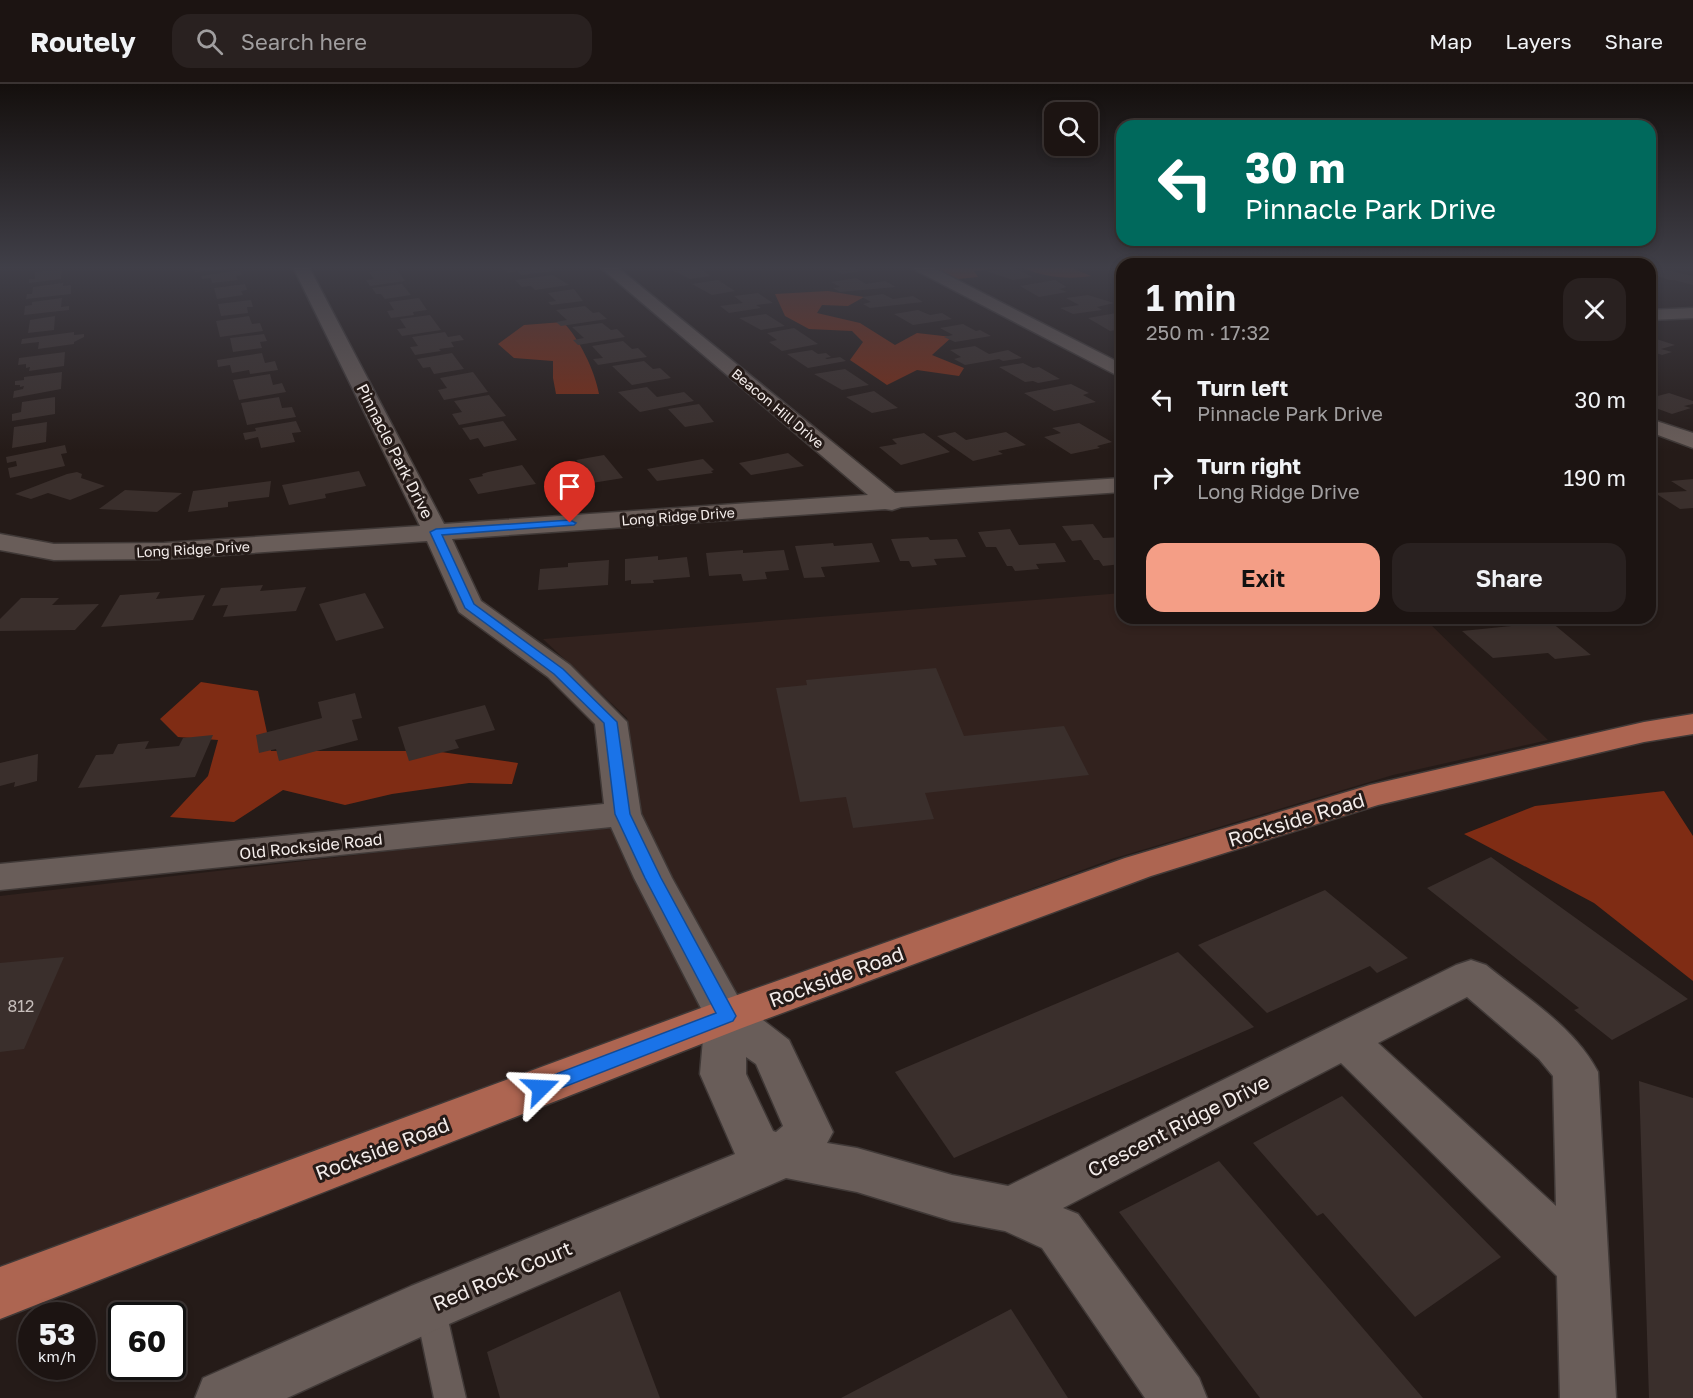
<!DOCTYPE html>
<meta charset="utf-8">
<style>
body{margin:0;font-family:"Golos Text",sans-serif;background:#292120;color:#f1f3f6;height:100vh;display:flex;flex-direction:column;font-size:22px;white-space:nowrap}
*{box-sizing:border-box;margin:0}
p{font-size:20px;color:#a09e9f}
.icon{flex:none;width:33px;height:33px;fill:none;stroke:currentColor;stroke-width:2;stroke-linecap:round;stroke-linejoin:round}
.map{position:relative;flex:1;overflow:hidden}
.side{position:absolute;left:1116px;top:174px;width:540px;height:366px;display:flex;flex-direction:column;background:#1c1412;border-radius:18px;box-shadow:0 3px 9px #0003,0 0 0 2px #3a3332}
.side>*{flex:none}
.top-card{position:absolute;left:1116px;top:36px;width:540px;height:126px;border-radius:18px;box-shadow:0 3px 9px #0003,0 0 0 2px #3a3332;background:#00695c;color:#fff;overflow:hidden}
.controls{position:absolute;left:1044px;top:18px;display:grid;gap:12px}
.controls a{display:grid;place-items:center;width:54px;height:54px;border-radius:12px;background:#1c1412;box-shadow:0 3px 9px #0003,0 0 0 2px #3a3332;font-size:30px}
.speed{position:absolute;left:18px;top:1218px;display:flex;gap:12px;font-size:30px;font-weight:700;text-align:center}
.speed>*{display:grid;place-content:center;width:78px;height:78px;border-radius:50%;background:#1c1412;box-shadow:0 3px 9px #0003,0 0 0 2px #3a3332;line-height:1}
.speed small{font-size:15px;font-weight:400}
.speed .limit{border:3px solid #111;border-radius:9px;background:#fff;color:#111}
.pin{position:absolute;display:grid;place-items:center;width:51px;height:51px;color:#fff;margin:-62px -26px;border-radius:50% 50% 50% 0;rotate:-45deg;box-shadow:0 0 6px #0007}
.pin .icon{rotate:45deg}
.me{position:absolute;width:66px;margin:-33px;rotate:69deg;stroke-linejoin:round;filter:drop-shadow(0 0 4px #0008)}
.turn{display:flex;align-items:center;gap:21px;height:126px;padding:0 30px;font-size:27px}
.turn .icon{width:78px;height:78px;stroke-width:2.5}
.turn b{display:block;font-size:42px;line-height:51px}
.round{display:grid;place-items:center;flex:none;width:63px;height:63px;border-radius:18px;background:#292120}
.overview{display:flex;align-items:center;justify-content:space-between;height:102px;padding:0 30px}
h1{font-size:36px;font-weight:600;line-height:45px}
.cta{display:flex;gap:12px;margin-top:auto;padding:12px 30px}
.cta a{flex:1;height:69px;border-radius:18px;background:#f49e86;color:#111;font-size:24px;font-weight:600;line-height:69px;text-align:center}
.cta a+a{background:#292120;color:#f1f3f6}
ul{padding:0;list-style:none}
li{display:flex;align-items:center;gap:18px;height:78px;padding:0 30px}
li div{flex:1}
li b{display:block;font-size:22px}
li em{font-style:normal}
header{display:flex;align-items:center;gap:36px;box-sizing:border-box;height:84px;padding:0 30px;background:#1c1412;border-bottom:2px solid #3a3332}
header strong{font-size:28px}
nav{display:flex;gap:33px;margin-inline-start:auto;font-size:21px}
.search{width:420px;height:54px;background:#292120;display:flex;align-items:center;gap:15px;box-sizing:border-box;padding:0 21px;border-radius:18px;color:#a09e9f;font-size:22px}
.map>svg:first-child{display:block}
.built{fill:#32221e}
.forest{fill:#7f2c14}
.building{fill:#3a2f2c}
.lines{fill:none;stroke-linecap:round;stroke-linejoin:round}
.service-casing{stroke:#403937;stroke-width:3}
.minor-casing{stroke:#403937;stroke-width:3}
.primary-casing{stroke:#403937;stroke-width:3}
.service{fill:#695d59;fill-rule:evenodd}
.minor{fill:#695d59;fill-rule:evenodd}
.primary{fill:#ad6551;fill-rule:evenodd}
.route{fill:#1a73e8;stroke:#114b97;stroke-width:1.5}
.labels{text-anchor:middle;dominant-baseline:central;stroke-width:6;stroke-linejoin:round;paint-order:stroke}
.far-street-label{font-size:14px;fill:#f4edeb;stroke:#251b18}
.street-label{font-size:16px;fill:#f4edeb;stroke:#251b18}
.near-number-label{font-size:16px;fill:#c6bebb}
.near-street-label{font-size:20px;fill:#f4edeb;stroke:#251b18}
</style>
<header>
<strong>Routely</strong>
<div class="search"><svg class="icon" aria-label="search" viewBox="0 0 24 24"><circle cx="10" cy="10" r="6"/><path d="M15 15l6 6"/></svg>Search here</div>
<nav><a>Map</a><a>Layers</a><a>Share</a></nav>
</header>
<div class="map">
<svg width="1693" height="1314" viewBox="0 0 1693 1314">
<rect width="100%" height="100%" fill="#251b18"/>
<path class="built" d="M 1122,509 L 1122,534 L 1424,534 L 1548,656 L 1393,691 L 1112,775 L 0,1187 L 0,812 L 643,738 L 627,634 L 543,555 Z"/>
<g class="forest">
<path d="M 938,183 L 1017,183 L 974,187 L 978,193 L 958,195 L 936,188 Z"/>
<path d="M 1022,183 L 1070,183 L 1091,192 C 1068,196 1042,193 1022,183 Z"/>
<path d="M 828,207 L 864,213 L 848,222 L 822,221 L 817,229 L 860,239 L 895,261 L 917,249 L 952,253 L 932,271 L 964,284 L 959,292 L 917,286 L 887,301 L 850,276 L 863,258 L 852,247 L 809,245 L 785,232 L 775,210 Z"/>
<path d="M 563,238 C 579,254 595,287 599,310 L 556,310 L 553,294 L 553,277 L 514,274 L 498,260 L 524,241 Z"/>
<path d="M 201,598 L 258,607 L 271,667 L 434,667 L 518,679 L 512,700 L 469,699 L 392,710 L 345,721 L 283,706 L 234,738 L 170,733 L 208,692 L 218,656 L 178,653 L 160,635 Z"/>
<path d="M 1664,707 L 1693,752 L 1693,897 L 1594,819 L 1464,750 L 1535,722 Z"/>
</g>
<g class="building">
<path d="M 194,183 L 232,183 L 232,184 L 195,188 Z"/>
<path d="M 502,183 L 549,183 L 554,187 L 521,191 L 517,187 L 508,189 Z"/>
<path d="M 697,183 L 711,192 L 690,195 L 672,186 Z"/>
<path d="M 828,183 L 853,183 L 862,187 L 842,190 Z"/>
<path d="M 1011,183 L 1033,193 L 1013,196 L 986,187 Z"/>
<path d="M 396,184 L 405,197 L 370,202 L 366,196 L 374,195 L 369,188 Z"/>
<path d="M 62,185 L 61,195 L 29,199 L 29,195 L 35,195 L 35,188 Z"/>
<path d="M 1662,185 L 1693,192 L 1693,201 L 1674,196 L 1669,196 L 1650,189 L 1650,187 Z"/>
<path d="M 240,186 L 242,191 L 236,192 L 238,196 L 212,199 L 211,194 L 202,195 L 201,192 Z"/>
<path d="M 553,191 L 569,201 L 535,206 L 531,202 L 522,203 L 515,196 Z"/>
<path d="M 856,194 L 866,200 L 885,197 L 896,203 L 840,208 L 833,204 L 840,203 L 831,198 Z"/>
<path d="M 718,196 L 735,207 L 712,211 L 692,200 Z"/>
<path d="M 1055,196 L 1067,203 L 1059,205 L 1067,208 L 1039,213 L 1020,202 Z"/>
<path d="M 63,199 L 63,202 L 71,201 L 71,210 L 26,215 L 27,210 L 32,210 L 33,203 Z"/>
<path d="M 245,200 L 247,206 L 241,207 L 243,211 L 217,215 L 214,204 Z"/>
<path d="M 402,200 L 411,211 L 385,215 L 381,210 L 376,210 L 372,204 Z"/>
<path d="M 574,205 L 583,217 L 551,221 L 548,218 L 556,217 L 548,209 Z"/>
<path d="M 758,209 L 773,219 L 756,221 L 761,224 L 729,229 L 720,222 L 743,219 L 734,212 Z"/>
<path d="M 883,210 L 893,215 L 913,212 L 923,218 L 870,224 L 863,220 L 871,218 L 862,213 Z"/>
<path d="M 1088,211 L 1114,219 L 1097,223 L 1102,226 L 1073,230 L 1060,224 L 1079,221 L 1066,214 Z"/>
<path d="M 62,214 L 61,223 L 69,222 L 69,226 L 24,231 L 25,222 L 32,221 L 32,218 Z"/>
<path d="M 419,214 L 427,226 L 413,228 L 414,231 L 391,234 L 387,227 L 394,226 L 389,218 Z"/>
<path d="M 251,216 L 253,223 L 247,223 L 248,229 L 221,232 L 218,220 Z"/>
<path d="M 585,222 L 593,229 L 599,228 L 607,235 L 561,242 L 556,238 L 567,236 L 556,226 Z"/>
<path d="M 918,226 L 930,231 L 942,229 L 952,235 L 913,241 L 894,230 Z"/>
<path d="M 1122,228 L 1122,245 L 1110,247 L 1088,234 Z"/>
<path d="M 766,230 L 785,242 L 761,246 L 739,234 Z"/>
<path d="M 430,231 L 441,246 L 402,252 L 397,245 L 406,244 L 400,235 Z"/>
<path d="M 55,232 L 54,246 L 28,249 L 30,236 Z"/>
<path d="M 249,232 L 252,240 L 260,239 L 263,247 L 220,253 L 216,237 Z"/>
<path d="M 602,239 L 611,246 L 617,245 L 625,253 L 578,261 L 573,256 L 584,254 L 572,243 Z"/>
<path d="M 963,240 L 976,247 L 980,246 L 991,252 L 955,258 L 944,253 L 953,251 L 940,244 Z"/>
<path d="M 794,244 L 818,260 L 782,267 L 769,258 L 777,256 L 767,249 Z"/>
<path d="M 74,248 L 74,251 L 84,250 L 84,253 L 74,258 L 74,260 L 38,265 L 39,258 L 21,260 L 22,255 Z"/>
<path d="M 445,248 L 448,253 L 460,251 L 464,256 L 451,258 L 454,263 L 439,265 L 441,267 L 415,271 L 410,263 L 418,262 L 412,253 Z"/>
<path d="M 264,250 L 267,257 L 260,258 L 262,264 L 233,268 L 230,254 Z"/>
<path d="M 1650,253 L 1675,261 L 1661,265 L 1672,268 L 1662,271 L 1650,267 Z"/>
<path d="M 623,257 L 632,265 L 638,264 L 647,273 L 598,281 L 593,275 L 603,274 L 592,262 Z"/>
<path d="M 975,262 L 989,270 L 1008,266 L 1022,274 L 1003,277 L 999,275 L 965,281 L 954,275 L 961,273 L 950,266 Z"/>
<path d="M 812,266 L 818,270 L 826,269 L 831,273 L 825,274 L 827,275 L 840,273 L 846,277 L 808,284 L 787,270 Z"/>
<path d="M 65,268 L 64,282 L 29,287 L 30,283 L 26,284 L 26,280 L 18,281 L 19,274 Z"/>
<path d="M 262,269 L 265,279 L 275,277 L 278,286 L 250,290 L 249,286 L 232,289 L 230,281 L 218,283 L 217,276 Z"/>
<path d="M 452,269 L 464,285 L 434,290 L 430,283 L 423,284 L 417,275 Z"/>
<path d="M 644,277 L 653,285 L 660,284 L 671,294 L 632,301 L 612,282 Z"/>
<path d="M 1023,279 L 1033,284 L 1039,283 L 1060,295 L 1038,299 L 1033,297 L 1025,298 L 999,283 Z"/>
<path d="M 845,285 L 869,301 L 842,306 L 814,290 Z"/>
<path d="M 62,288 L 61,305 L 13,314 L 14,307 L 23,305 L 24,302 L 20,303 L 20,301 L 15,301 L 15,297 L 24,296 L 24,293 Z"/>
<path d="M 473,288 L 488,308 L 444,316 L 438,306 L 447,304 L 440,294 Z"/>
<path d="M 270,290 L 273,301 L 282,299 L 286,308 L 239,316 L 233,296 Z"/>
<path d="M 1071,300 L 1089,309 L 1083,311 L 1096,318 L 1054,327 L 1024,309 Z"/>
<path d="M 647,303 L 657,313 L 684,308 L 694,317 L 640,328 L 618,308 Z"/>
<path d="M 874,307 L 898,324 L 872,329 L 846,313 Z"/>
<path d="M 1669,309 L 1693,317 L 1693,320 L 1684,322 L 1691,324 L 1672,330 L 1650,322 L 1650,314 Z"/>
<path d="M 489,311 L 506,332 L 459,341 L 452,330 L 462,328 L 454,317 Z"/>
<path d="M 55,313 L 55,330 L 12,337 L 12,330 L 21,328 L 22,318 Z"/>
<path d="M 279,313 L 282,324 L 292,323 L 296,333 L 247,341 L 241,319 Z"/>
<path d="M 699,320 L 714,338 L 685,343 L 668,325 Z"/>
<path d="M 296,337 L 301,348 L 292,349 L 295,358 L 261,364 L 258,353 L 245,356 L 243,349 L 256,347 L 255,344 Z"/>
<path d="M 503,337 L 517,356 L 484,363 L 478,354 L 470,356 L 462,344 Z"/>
<path d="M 47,338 L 46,358 L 12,364 L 14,343 Z"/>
<path d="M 1079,339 L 1112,358 L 1097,362 L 1100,364 L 1071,370 L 1044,353 L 1061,349 L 1052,344 Z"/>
<path d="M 955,348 L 966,356 L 1006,348 L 1026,361 L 998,367 L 1003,370 L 973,377 L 937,352 Z"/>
<path d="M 924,349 L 950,368 L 901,381 L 879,363 L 897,360 L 892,355 Z"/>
<path d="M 65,361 L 67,369 L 61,370 L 65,382 L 10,394 L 8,384 L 17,382 L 16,377 L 7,379 L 6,373 Z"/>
<path d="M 788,369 L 804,382 L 751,391 L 739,379 Z"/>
<path d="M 604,371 L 623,394 L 567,403 L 556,389 L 575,385 L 573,382 L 580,380 L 576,376 Z"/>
<path d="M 703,375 L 714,386 L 711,387 L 713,389 L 657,397 L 647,385 Z"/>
<path d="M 522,381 L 536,400 L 478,410 L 469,395 L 483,392 L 482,390 L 488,388 Z"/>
<path d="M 359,387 L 366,402 L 325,410 L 326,414 L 289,421 L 282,401 Z"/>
<path d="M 77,388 L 82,390 L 81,394 L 105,402 L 70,416 L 48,409 L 31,415 L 15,410 L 67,390 Z"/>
<path d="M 1693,395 L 1693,424 L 1680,425 L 1655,409 L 1687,407 L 1671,397 Z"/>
<path d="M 271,397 L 269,413 L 228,418 L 228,423 L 188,428 L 193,407 Z"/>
<path d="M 125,406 L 182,409 L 157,428 L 99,425 Z"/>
<path d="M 1093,440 L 1103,454 L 1122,453 L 1122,480 L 1103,482 L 1099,476 L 1094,476 L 1081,456 L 1072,457 L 1062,442 Z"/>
<path d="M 1010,445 L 1019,461 L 1055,459 L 1066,478 L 1036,480 L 1039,485 L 1015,487 L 1012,482 L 1007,482 L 996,463 L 986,463 L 978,448 Z"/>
<path d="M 928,453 L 930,456 L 957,455 L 966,473 L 934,475 L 937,481 L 912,483 L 909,477 L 900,477 L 891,455 Z"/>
<path d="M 833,459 L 834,462 L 872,459 L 880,478 L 821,483 L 825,493 L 804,494 L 795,462 Z"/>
<path d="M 743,466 L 743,469 L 784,466 L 789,486 L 765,488 L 767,495 L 743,497 L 741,490 L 709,492 L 706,469 Z"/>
<path d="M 658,472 L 658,476 L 687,473 L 690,493 L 653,496 L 654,499 L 631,500 L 631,496 L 625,497 L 625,475 Z"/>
<path d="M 609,476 L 608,501 L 538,506 L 540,485 L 568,483 L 568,479 Z"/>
<path d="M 263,501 L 260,507 L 306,503 L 296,527 L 223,533 L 228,521 L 212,522 L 221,504 Z"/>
<path d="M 160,508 L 156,515 L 205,511 L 193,536 L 101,543 L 120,511 Z"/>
<path d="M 365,509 L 384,544 L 336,557 L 319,520 Z"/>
<path d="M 21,514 L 59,514 L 52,521 L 99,520 L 75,546 L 0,547 L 0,535 Z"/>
<path d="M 1551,538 L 1591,571 L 1555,575 L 1548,569 L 1493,574 L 1462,547 Z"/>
<path d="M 936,584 L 964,652 L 1064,642 L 1089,691 L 925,709 L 934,735 L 853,744 L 846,713 L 800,718 L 776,604 L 807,601 L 806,596 Z"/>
<path d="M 355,609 L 362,634 L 352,636 L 358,656 L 279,677 L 276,665 L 259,669 L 256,651 L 322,634 L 318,618 Z"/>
<path d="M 485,621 L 495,646 L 455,656 L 459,664 L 409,677 L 398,643 Z"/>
<path d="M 213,651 L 195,693 L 78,704 L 96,671 L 113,670 L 118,660 L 149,657 L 145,665 L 179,662 L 183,654 Z"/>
<path d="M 38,670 L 37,697 L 14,703 L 15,698 L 0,702 L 0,679 Z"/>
<path d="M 1491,773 L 1688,915 L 1612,956 L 1574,926 L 1579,924 L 1427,804 Z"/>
<path d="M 1325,806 L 1408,874 L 1377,889 L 1370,882 L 1267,929 L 1198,861 Z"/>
<path d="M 1178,868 L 1254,943 L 954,1074 L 895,988 Z"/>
<path d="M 64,873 L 24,965 L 0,968 L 0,879 Z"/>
<path d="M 1639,997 L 1693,1014 L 1693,1314 L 1649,1314 Z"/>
<path d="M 1342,1012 L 1501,1173 L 1415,1233 L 1323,1129 L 1317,1132 L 1253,1059 Z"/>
<path d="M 1219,1077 L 1423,1314 L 1260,1314 L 1119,1128 Z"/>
<path d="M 620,1207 L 660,1314 L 500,1314 L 487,1268 Z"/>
<path d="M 1011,1225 L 1068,1314 L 841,1314 Z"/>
</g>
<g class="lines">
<defs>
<path id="service" d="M 430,1209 L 440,1213 L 445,1223 L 466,1314 L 434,1314 L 415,1223 L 420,1213 Z"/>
<g id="minor">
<path d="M 293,183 L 309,183 L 444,440 L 868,411 L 600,183 L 617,183 L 895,409 L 1122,394 L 1122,408 L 901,423 L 892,426 L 885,425 L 452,455 L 481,517 L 570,581 L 627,638 L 641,730 L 672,794 L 742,920 L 789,956 L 833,1048 L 827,1059 L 857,1064 L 952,1091 L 1008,1102 L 1456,881 L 1471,876 L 1486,881 C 1525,913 1574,942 1598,988 L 1616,1314 L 1560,1314 L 1557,1192 L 1341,979 L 1063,1124 L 1078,1130 L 1199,1294 L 1207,1314 L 1145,1314 L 1042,1164 L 1005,1147 L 952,1137 L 857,1108 L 786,1094 L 449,1240 L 287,1314 L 195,1314 L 203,1294 L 411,1202 L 735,1070 L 700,990 L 705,932 L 634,794 L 611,743 L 0,806 L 0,780 L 604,720 L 595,640 L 548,593 L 459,528 L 427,457 L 164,475 L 54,476 L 0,466 L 0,450 L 54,460 L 164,459 L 420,442 ZM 1467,913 L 1539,975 L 1553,992 L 1556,1122 L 1378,959 ZM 746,973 L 756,980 L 783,1042 L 776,1048 L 773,1047 L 746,990 Z"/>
<path d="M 913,183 L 932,183 L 1122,280 L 1122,294 L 915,186 Z"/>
<path d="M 1693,224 L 1693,234 L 1650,236 L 1650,226 Z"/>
<path d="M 1650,335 L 1693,349 L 1693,364 L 1650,348 Z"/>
</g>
<path id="primary" d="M 1693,630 L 1693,650 L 1644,658 L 1378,721 L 1151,792 L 742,944 L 0,1235 L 0,1183 L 712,920 L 1125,774 L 1370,701 L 1644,638 Z"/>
</defs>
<use href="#service" class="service-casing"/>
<use href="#minor" class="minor-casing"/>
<use href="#primary" class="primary-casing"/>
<use href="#service" class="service"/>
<use href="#minor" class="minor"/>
<use href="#primary" class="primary"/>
</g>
<linearGradient id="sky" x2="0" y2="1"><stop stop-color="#140f0d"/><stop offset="0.5" stop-color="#403f48"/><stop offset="1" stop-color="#403f48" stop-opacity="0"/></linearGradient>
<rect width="1693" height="367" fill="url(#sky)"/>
<path class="route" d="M 570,436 L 576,439 L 574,441 L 442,451 L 474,520 L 563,585 L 617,638 L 630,730 L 661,794 L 736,932 L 733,937 L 541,1012 L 535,1009 L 532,1004 L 535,998 L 716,929 L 645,794 L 615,730 L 604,639 L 554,590 L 465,524 L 430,448 L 436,445 Z"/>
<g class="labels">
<g class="far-street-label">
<text transform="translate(778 324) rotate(40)">Beacon Hill Drive</text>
<text transform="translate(678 432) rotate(-4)">Long Ridge Drive</text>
<text transform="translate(193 465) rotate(-3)">Long Ridge Drive</text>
</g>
<g class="street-label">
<text transform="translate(395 367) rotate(63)">Pinnacle Park Drive</text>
<text transform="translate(311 762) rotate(-6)">Old Rockside Road</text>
</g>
<g class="near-number-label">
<text x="21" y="922">812</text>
</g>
<g class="near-street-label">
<text transform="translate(1296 735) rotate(-17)">Rockside Road</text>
<text transform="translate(836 892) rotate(-20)">Rockside Road</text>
<text transform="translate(1178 1041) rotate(-27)">Crescent Ridge Drive</text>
<text transform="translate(382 1064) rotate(-21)">Rockside Road</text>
<text transform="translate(502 1191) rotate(-23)">Red Rock Court</text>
</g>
</g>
</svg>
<div class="controls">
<a><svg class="icon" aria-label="search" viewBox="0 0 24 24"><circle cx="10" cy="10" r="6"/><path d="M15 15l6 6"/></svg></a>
</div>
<div class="speed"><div>53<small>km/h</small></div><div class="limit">60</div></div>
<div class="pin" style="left:570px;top:439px;background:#d93025"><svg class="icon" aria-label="arrive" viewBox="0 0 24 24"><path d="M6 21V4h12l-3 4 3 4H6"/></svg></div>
<svg class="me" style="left:541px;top:1004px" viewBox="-20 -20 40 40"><path d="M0-17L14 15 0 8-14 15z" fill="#1a73e8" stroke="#fff" stroke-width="4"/></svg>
<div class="top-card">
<div class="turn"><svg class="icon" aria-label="left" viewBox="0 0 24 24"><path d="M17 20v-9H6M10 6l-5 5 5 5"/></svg><div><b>30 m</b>Pinnacle Park Drive</div></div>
</div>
<section class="side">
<div class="overview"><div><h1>1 min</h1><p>250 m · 17:32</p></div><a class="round"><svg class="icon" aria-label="close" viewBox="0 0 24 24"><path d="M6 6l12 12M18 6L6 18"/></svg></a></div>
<ul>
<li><svg class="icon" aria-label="left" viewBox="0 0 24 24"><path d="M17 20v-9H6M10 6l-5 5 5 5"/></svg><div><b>Turn left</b><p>Pinnacle Park Drive</p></div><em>30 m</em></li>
<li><svg class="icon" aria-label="right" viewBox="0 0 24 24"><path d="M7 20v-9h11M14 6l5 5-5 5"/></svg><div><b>Turn right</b><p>Long Ridge Drive</p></div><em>190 m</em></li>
</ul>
<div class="cta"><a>Exit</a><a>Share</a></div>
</section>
</div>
